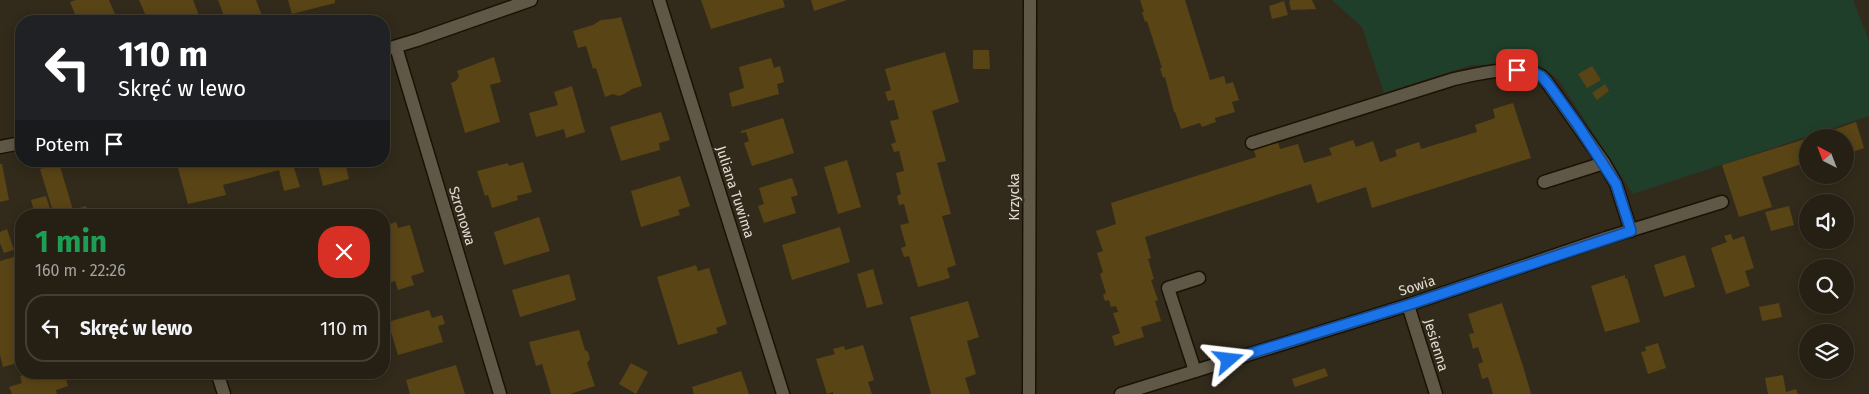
<!DOCTYPE html>
<html lang="pl">
<meta charset="utf-8">
<style>
body{margin:0;font-family:"Fira Sans",sans-serif;background:#322d22;color:#f1f3f6;height:100vh;display:flex;flex-direction:column;font-size:19px;white-space:nowrap}
*{box-sizing:border-box;margin:0}
p{font-size:16px;color:#a4a3a0}
.icon{flex:none;width:28px;height:28px;fill:none;stroke:currentColor;stroke-width:2;stroke-linecap:round;stroke-linejoin:round}
.map{position:relative;flex:1;overflow:hidden}
.side{position:absolute;left:15px;top:209px;width:375px;height:170px;display:flex;flex-direction:column;background:#262014;border-radius:20px;box-shadow:0 2px 12px #0003,0 0 0 1px #423e34}
.side>*{flex:none}
.guide{position:absolute;left:15px;top:15px;width:375px;height:152px;border-radius:20px;box-shadow:0 2px 12px #0003,0 0 0 1px #423e34;background:#202124;color:#fff;overflow:hidden}
.needle{width:32px;rotate:318deg}
.buttons{position:absolute;left:1799px;top:129px;display:grid;gap:10px}
.buttons a{display:grid;place-items:center;width:55px;height:55px;border-radius:50%;background:#262014;box-shadow:0 2px 12px #0003,0 0 0 1px #423e34;font-size:25px}
.pin{position:absolute;display:grid;place-items:center;width:42px;height:42px;color:#fff;margin:-21px;border-radius:10px;box-shadow:0 2px 8px #0006}
.me{position:absolute;width:55px;margin:-28px;rotate:73deg;stroke-linejoin:round;filter:drop-shadow(0 0 4px #0008)}
.turn{display:flex;align-items:center;gap:18px;height:105px;padding:0 20px;font-size:22px}
.turn .icon{width:65px;height:65px;stroke-width:2.5}
.turn b{display:block;font-size:35px;line-height:42px}
.then{display:flex;align-items:center;height:48px;padding:0 20px;background:#0003;gap:10px;font-size:19px}
.round{display:grid;place-items:center;flex:none;width:52px;height:52px;border-radius:20px;background:#322d22}
.overview{display:flex;align-items:center;justify-content:space-between;height:85px;padding:0 20px}
h1{font-size:30px;font-weight:700;line-height:38px;color:#1e9e55}
ul{padding:0;list-style:none}
li{display:flex;align-items:center;gap:15px;height:68px;margin:0 10px 8px;padding:0 10px;border:2px solid #423e34;border-radius:20px}
li div{flex:1}
li b{display:block;font-size:19px}
li em{font-style:normal}
.map>svg:first-child{display:block}
.green{fill:#203f2a}
.building{fill:#594415}
.lines{fill:none;stroke-linecap:round;stroke-linejoin:round}
.minor-casing{stroke:#1a1305;stroke-width:15}
.minor{stroke:#605847;stroke-width:12}
.route-casing{stroke:#114b97;stroke-width:12}
.route{stroke:#1a73e8;stroke-width:9}
.labels{text-anchor:middle;dominant-baseline:central;stroke-width:5;stroke-linejoin:round;paint-order:stroke}
.street-label{font-size:14px;fill:#e2ddd4;stroke:#322b1b}
</style>
<div class="map">
<svg width="1869" height="394" viewBox="0 0 1869 394">
<rect width="100%" height="100%" fill="#322b1b"/>
<path class="green" d="M 1332,0 L 1853,0 L 1869,41 L 1869,116 L 1633,194 L 1558,79 L 1537,64 L 1471,65 L 1384,93 L 1362,27 Z"/>
<g class="building">
<path d="M 76,0 L 109,0 L 118,21 L 56,21 L 75,14 L 70,2 Z"/>
<path d="M 139,0 L 193,0 L 201,21 L 148,21 Z"/>
<path d="M 218,0 L 256,0 L 264,21 L 226,21 Z"/>
<path d="M 288,0 L 335,0 L 335,3 L 292,14 Z"/>
<path d="M 701,0 L 783,0 L 785,7 L 711,29 Z"/>
<path d="M 811,0 L 847,0 L 814,11 Z"/>
<path d="M 1140,0 L 1185,0 L 1210,80 L 1224,76 L 1226,84 L 1233,82 L 1239,100 L 1232,102 L 1235,112 L 1215,118 L 1216,122 L 1202,127 L 1200,123 L 1181,129 L 1175,112 L 1174,112 L 1165,77 L 1163,78 L 1160,68 L 1162,68 L 1147,21 L 1145,22 L 1142,12 L 1144,12 Z"/>
<path d="M 1291,0 L 1312,0 L 1316,9 L 1291,10 L 1289,1 Z"/>
<path d="M 1284,1 L 1288,15 L 1272,19 L 1269,6 Z"/>
<path d="M 621,17 L 642,86 L 632,89 L 624,94 L 619,96 L 613,94 L 605,97 L 596,68 L 593,69 L 586,46 L 578,48 L 573,31 L 593,25 L 601,20 L 612,19 Z"/>
<path d="M 973,50 L 989,50 L 990,69 L 973,69 Z"/>
<path d="M 945,52 L 959,102 L 932,111 L 946,161 L 937,163 L 951,214 L 942,216 L 956,265 L 947,268 L 950,278 L 918,287 L 909,256 L 904,257 L 901,248 L 906,246 L 900,225 L 909,223 L 904,204 L 899,205 L 897,196 L 901,194 L 896,173 L 904,171 L 899,151 L 894,152 L 891,144 L 896,142 L 890,121 L 899,119 L 894,100 L 888,101 L 885,92 L 891,90 L 885,69 Z"/>
<path d="M 494,57 L 501,82 L 490,85 L 500,122 L 465,133 L 451,83 L 456,81 L 459,76 L 457,71 Z"/>
<path d="M 771,58 L 774,68 L 780,66 L 784,82 L 777,84 L 779,94 L 732,107 L 729,93 L 744,88 L 739,67 Z"/>
<path d="M 1592,66 L 1601,80 L 1587,88 L 1578,74 Z"/>
<path d="M 1605,84 L 1609,91 L 1597,100 L 1592,93 Z"/>
<path d="M 572,86 L 585,132 L 566,138 L 564,129 L 536,137 L 529,113 L 558,105 L 554,92 Z"/>
<path d="M 1513,103 L 1531,158 L 1372,208 L 1366,187 L 1317,203 L 1311,184 L 1145,237 L 1151,258 L 1148,259 L 1154,279 L 1151,280 L 1158,300 L 1155,301 L 1161,321 L 1141,327 L 1144,337 L 1115,346 L 1112,336 L 1120,333 L 1113,313 L 1118,312 L 1116,306 L 1111,307 L 1109,300 L 1105,301 L 1103,295 L 1106,293 L 1100,274 L 1103,272 L 1097,253 L 1103,251 L 1096,231 L 1116,224 L 1111,203 L 1256,157 L 1254,150 L 1278,142 L 1280,149 L 1298,144 L 1304,163 L 1332,155 L 1329,148 L 1353,140 L 1356,147 L 1373,141 L 1380,162 L 1397,156 L 1395,150 L 1419,142 L 1421,149 L 1477,132 L 1475,125 L 1495,118 L 1493,109 Z"/>
<path d="M 661,112 L 670,140 L 659,143 L 660,150 L 621,161 L 610,127 Z"/>
<path d="M 783,118 L 794,153 L 752,166 L 744,143 L 749,141 L 746,132 L 741,133 L 741,131 Z"/>
<path d="M 1856,122 L 1864,148 L 1847,154 L 1845,138 L 1810,138 Z"/>
<path d="M 1808,138 L 1808,162 L 1762,177 L 1772,207 L 1739,217 L 1722,165 Z"/>
<path d="M 847,160 L 861,207 L 838,214 L 824,167 Z"/>
<path d="M 176,161 L 292,161 L 300,187 L 284,191 L 279,170 L 223,185 L 226,195 L 188,204 Z"/>
<path d="M 317,161 L 331,161 L 332,167 L 345,163 L 349,179 L 323,186 Z"/>
<path d="M 523,162 L 532,192 L 517,196 L 518,200 L 492,208 L 488,195 L 485,196 L 477,171 L 508,163 L 509,166 Z"/>
<path d="M 59,163 L 73,210 L 86,206 L 89,215 L 54,215 L 40,169 Z"/>
<path d="M 0,164 L 2,164 L 9,200 L 0,202 Z"/>
<path d="M 680,176 L 690,206 L 678,210 L 680,215 L 641,227 L 631,191 Z"/>
<path d="M 792,178 L 798,195 L 791,197 L 796,213 L 764,223 L 758,206 L 764,204 L 759,188 Z"/>
<path d="M 46,196 L 52,215 L 35,215 L 31,200 Z"/>
<path d="M 1789,206 L 1794,225 L 1771,231 L 1765,212 Z"/>
<path d="M 539,217 L 550,251 L 504,265 L 494,232 Z"/>
<path d="M 396,222 L 398,228 L 410,225 L 424,272 L 411,276 L 414,285 L 398,290 L 395,281 L 384,285 L 384,226 Z"/>
<path d="M 840,227 L 850,262 L 792,280 L 782,245 Z"/>
<path d="M 7,229 L 14,250 L 4,253 L 0,243 L 0,232 Z"/>
<path d="M 1731,234 L 1733,240 L 1744,236 L 1754,268 L 1745,271 L 1750,286 L 1726,294 L 1711,248 L 1727,242 L 1724,236 Z"/>
<path d="M 21,255 L 21,362 L 3,367 L 0,355 L 0,261 Z"/>
<path d="M 1685,255 L 1695,287 L 1664,297 L 1654,265 Z"/>
<path d="M 696,265 L 698,271 L 709,268 L 727,324 L 716,328 L 718,333 L 678,345 L 657,277 Z"/>
<path d="M 873,269 L 883,304 L 867,308 L 857,274 Z"/>
<path d="M 569,274 L 576,300 L 520,317 L 512,290 Z"/>
<path d="M 1625,275 L 1625,279 L 1627,278 L 1640,322 L 1605,332 L 1591,286 Z"/>
<path d="M 968,301 L 979,337 L 967,341 L 976,374 L 965,378 L 970,394 L 931,394 L 910,317 Z"/>
<path d="M 1502,303 L 1523,366 L 1531,394 L 1493,394 L 1488,377 L 1482,379 L 1478,364 L 1483,362 L 1478,347 L 1473,349 L 1469,334 L 1474,333 L 1468,314 Z"/>
<path d="M 1779,303 L 1782,317 L 1762,321 L 1759,307 Z"/>
<path d="M 429,310 L 432,318 L 442,315 L 445,324 L 438,326 L 443,342 L 398,355 L 388,322 Z"/>
<path d="M 579,330 L 585,350 L 588,352 L 590,359 L 587,363 L 595,386 L 570,394 L 551,394 L 542,364 L 536,366 L 529,342 Z"/>
<path d="M 1658,343 L 1666,368 L 1648,374 L 1641,352 L 1646,351 L 1645,347 Z"/>
<path d="M 863,345 L 874,380 L 868,382 L 872,394 L 833,394 L 833,392 L 827,394 L 816,359 L 835,354 L 833,349 L 844,346 L 845,350 Z"/>
<path d="M 631,363 L 648,372 L 636,394 L 619,384 Z"/>
<path d="M 456,365 L 465,394 L 410,394 L 406,380 Z"/>
<path d="M 1325,368 L 1328,376 L 1295,387 L 1292,379 Z"/>
<path d="M 741,371 L 749,394 L 694,394 L 692,387 Z"/>
<path d="M 32,372 L 34,379 L 55,372 L 64,372 L 68,386 L 56,390 L 57,394 L 12,394 L 9,387 L 22,383 L 20,376 Z"/>
<path d="M 1783,375 L 1786,392 L 1796,389 L 1798,394 L 1768,394 L 1765,378 Z"/>
</g>
<g class="lines">
<defs>
<g id="minor">
<path d="M 659,0 L 783,394"/>
<path d="M 396,47 L 500,394"/>
<path d="M 384,50 L 417,40 L 531,0"/>
<path d="M 1252,143 L 1454,79 C 1477,74 1520,63 1541,76 C 1544,78 1547,82 1549,85 L 1604,163 L 1616,184 L 1631,231"/>
<path d="M 0,147 L 21,143"/>
<path d="M 1544,182 L 1604,163"/>
<path d="M 1408,305 L 1436,394"/>
<path d="M 1195,371 L 1168,288 L 1199,278"/>
<path d="M 217,372 L 224,394"/>
<path d="M 1029,394 L 1030,0"/>
<path d="M 1121,394 L 1408,305 L 1606,238 L 1722,202"/>
</g>
</defs>
<use href="#minor" class="minor-casing"/>
<use href="#minor" class="minor"/>
</g>
<g class="lines">
<defs>
<path id="route" d="M 1229,360 L 1408,305 L 1631,231 L 1616,184 L 1577,124 L 1549,85 L 1541,76 L 1528,71 L 1517,70"/>
</defs>
<use href="#route" class="route-casing"/>
<use href="#route" class="route"/>
</g>
<g class="labels">
<g class="street-label">
<text transform="translate(735 192) rotate(72)">Juliana Tuwima</text>
<text transform="translate(1014 197) rotate(-90)">Krzycka</text>
<text transform="translate(462 216) rotate(73)">Szronowa</text>
<text transform="translate(1417 286) rotate(-18)">Sowia</text>
<text transform="translate(1436 345) rotate(73)">Jesienna</text>
</g>
</g>
</svg>
<div class="buttons">
<a><svg class="needle" viewBox="-14 -14 28 28"><path d="M0-13l5 13h-10z" fill="#e53935"/><path d="M0 13l5-13h-10z" fill="#a4a3a0"/></svg></a>
<a><svg class="icon" aria-label="sound" viewBox="0 0 24 24"><path d="M4 9h4l5-4v14l-5-4H4zM17 9q2 3 0 6"/></svg></a>
<a><svg class="icon" aria-label="search" viewBox="0 0 24 24"><circle cx="10" cy="10" r="6"/><path d="M15 15l6 6"/></svg></a>
<a><svg class="icon" aria-label="layers" viewBox="0 0 24 24"><path d="M12 4l9 5-9 5-9-5zM3 14l9 5 9-5"/></svg></a>
</div>
<div class="pin" style="left:1517px;top:70px;background:#d93025"><svg class="icon" aria-label="arrive" viewBox="0 0 24 24"><path d="M6 21V4h12l-3 4 3 4H6"/></svg></div>
<svg class="me" style="left:1229px;top:360px" viewBox="-20 -20 40 40"><path d="M0-17L14 15 0 8-14 15z" fill="#1a73e8" stroke="#fff" stroke-width="4"/></svg>
<div class="guide">
<div class="turn"><svg class="icon" aria-label="left" viewBox="0 0 24 24"><path d="M17 20v-9H6M10 6l-5 5 5 5"/></svg><div><b>110 m</b>Skręć w lewo</div></div>
<div class="then">Potem<svg class="icon" aria-label="arrive" viewBox="0 0 24 24"><path d="M6 21V4h12l-3 4 3 4H6"/></svg></div>
</div>
<section class="side">
<div class="overview"><div><h1>1 min</h1><p>160 m · 22:26</p></div><a class="round" style="background:#d93025;color:#fff"><svg class="icon" aria-label="close" viewBox="0 0 24 24"><path d="M6 6l12 12M18 6L6 18"/></svg></a></div>
<ul>
<li><svg class="icon" aria-label="left" viewBox="0 0 24 24"><path d="M17 20v-9H6M10 6l-5 5 5 5"/></svg><div><b>Skręć w lewo</b></div><em>110 m</em></li>
</ul>
</section>
</div>
